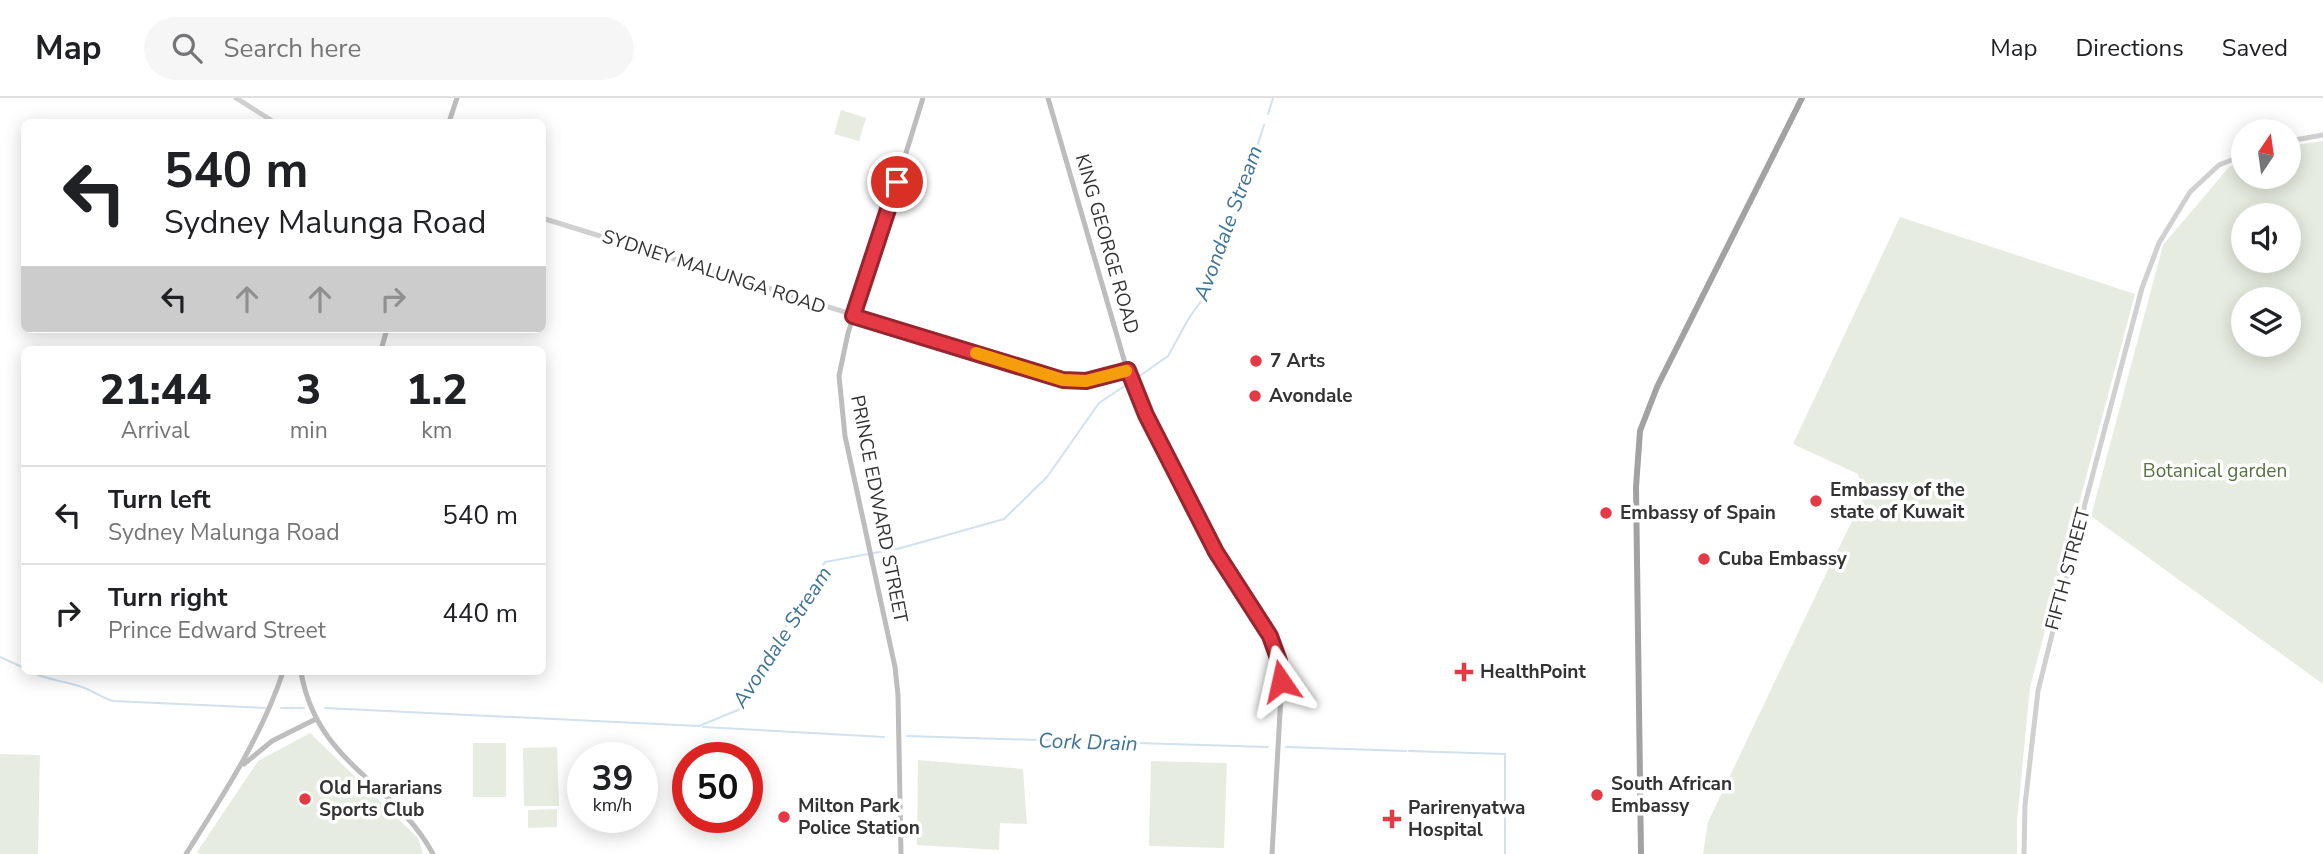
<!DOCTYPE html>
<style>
body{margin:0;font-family:"Nunito Sans",sans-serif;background:#f6f6f6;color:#202124;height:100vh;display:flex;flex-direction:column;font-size:26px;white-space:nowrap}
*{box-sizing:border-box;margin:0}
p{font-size:23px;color:#757577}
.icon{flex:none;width:38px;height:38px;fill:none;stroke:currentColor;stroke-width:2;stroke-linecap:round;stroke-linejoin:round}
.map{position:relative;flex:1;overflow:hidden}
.details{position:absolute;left:21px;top:248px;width:525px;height:329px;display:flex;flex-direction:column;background:#fff;border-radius:10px;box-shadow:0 4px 18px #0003}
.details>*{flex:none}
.top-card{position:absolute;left:21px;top:21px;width:525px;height:214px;border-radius:10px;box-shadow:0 4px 18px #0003;background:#fff;color:#202124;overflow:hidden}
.needle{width:46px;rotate:13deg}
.buttons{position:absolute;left:2231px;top:21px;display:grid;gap:14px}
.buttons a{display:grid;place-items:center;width:70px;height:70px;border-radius:50%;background:#fff;box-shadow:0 4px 18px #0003;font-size:35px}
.speed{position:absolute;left:567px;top:644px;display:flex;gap:14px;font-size:35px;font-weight:700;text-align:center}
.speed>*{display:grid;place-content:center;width:91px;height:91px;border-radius:50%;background:#fff;box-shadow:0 4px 18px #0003;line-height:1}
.speed small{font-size:18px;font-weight:400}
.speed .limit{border:10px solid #d22;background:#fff;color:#111}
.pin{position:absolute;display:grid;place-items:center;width:60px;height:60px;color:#fff;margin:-30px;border:4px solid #fff;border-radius:50%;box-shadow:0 2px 7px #0007}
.me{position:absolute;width:77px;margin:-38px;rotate:349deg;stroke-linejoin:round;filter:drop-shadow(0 0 5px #0008)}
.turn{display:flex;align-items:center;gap:24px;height:147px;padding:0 28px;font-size:32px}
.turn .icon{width:91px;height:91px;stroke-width:2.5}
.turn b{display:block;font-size:49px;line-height:60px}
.lanes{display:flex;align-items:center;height:66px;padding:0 28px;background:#0003;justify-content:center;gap:35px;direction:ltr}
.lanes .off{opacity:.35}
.eta{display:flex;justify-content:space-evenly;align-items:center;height:119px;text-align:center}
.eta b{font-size:42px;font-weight:800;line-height:49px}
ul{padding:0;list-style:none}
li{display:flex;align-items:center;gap:21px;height:98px;padding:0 28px;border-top:2px solid #e0e0e0}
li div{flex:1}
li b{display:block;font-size:26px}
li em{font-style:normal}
header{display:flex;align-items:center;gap:42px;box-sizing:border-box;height:98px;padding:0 35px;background:#fff;border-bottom:2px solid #e0e0e0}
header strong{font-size:33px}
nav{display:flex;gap:38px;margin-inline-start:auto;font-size:24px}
.search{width:490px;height:63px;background:#f6f6f6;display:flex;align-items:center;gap:18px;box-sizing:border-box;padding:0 24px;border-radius:38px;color:#757577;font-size:26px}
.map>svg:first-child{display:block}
.green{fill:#e6ecdf;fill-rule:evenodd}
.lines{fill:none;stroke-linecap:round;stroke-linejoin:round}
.stream{stroke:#cfe2ee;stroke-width:2}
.tertiary{stroke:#d0d0d0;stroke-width:5}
.secondary{stroke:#bdbdbd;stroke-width:5}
.trunk{stroke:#a2a2a2;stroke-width:6}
.route-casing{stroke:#96252e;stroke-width:18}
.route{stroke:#e63946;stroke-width:12}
.slow{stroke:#f59e0b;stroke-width:12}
.poi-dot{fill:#e63946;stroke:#fff;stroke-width:2.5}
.labels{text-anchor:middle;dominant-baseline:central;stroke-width:7;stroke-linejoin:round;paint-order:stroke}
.street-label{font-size:19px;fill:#333;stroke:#fff}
.poi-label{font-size:19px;font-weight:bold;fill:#333;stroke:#fff;text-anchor:start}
.park-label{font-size:19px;fill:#56703f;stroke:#fff}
.water-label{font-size:21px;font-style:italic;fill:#3f7597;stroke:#fff}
</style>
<header>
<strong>Map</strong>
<div class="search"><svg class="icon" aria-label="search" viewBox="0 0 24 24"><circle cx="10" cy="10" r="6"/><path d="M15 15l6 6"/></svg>Search here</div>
<nav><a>Map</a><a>Directions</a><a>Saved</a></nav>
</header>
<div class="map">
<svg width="2323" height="756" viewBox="0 0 2323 756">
<rect width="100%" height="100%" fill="#fff"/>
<g class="green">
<path d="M 841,12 L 866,20 L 859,43 L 834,36 Z"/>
<path d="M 2323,43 L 2323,586 L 2091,418 L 2163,147 L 2229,69 L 2243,64 L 2244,79 L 2289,79 L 2289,48 ZM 2244,117 L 2289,117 L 2289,163 L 2244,163 ZM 2244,201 L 2289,201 L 2289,247 L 2244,247 Z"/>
<path d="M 1900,119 L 2135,196 L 2030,589 L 2017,724 L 2017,756 L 1703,756 L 1708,724 L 1825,478 L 1864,399 L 1858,376 L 1793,346 Z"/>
<path d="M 310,635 L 418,740 L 423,756 L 200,756 L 197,754 L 258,663 Z"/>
<rect x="473" y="645" width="33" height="54"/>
<path d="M 557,649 L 559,708 L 524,708 L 523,650 Z"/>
<path d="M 0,656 L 40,657 L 38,756 L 0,756 Z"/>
<path d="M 918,662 L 1023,671 L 1027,726 L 1000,725 L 999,752 L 917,747 Z"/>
<path d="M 1151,663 L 1227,665 L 1224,750 L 1149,748 Z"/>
<path d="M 557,711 L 557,729 L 528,730 L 528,712 Z"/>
</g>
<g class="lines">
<g class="stream">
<path d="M 1268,16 L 1273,0"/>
<path d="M 1134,282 L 1168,258 L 1189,220 L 1204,199 L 1230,132 L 1264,27"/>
<path d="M 0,559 L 24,570"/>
<path d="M 31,574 C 49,583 69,583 87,591 C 96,595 103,600 113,603 L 265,610"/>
<path d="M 281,610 L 304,610"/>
<path d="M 325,610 L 699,628 L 738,612 L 758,584 L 779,540 L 825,464 L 901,450 L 1004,421 L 1047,379 L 1099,305 L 1129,285"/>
<path d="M 703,629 L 884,639"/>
<path d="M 907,638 L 1268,649"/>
<path d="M 1286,649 L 1406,653"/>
<path d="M 1409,653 L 1505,656 L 1505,756"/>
</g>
<g class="tertiary">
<path d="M 236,0 L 274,24"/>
<path d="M 2289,43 L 2323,37"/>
<path d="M 542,120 L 1064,282 L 1086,283 L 1127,272"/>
<path d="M 2024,756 L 2025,707 L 2038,593 L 2077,436 L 2142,190 L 2159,145 L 2190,94 L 2219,67 L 2244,57"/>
</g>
<g class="secondary">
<path d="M 1048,0 L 1127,272 L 1136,294 L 1216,454 L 1262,523 L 1279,563 L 1281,597 L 1272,756"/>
<path d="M 449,24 L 457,0"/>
<path d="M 381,252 L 387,231"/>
<path d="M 301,574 C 317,667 394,683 433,756"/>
<path d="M 244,666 L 272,643 L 316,621"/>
<path d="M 186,756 C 223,697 261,640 283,574"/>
<path d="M 901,756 L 898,597 L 895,569 L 845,338 L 839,278 L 848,235 L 879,142 L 923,0"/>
</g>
<path class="trunk" d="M 1641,756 L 1636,389 L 1640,333 L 1657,289 L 1802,0"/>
</g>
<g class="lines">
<defs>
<path id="route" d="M 897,84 L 853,218 L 1063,282 L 1086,283 L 1128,272 L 1146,317 L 1216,454 L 1270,538 L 1279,563 L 1281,583"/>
</defs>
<use href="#route" class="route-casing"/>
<use href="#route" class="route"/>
<path class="slow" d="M 976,255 L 1063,282 L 1086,283 L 1126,273"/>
</g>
<g class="poi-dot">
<circle cx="1256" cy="263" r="7"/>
<circle cx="1255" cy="298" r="7"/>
<circle cx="1816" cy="403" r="7"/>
<circle cx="1606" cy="415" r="7"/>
<circle cx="1704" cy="461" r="7"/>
<path d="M1460.5 563.5h7v7h7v7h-7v7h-7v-7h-7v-7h7z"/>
<circle cx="1597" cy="697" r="7"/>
<circle cx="305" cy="701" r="7"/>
<circle cx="784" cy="719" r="7"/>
<path d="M1388.5 710.5h7v7h7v7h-7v7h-7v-7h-7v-7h7z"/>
</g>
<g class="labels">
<g class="street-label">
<text transform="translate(1107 146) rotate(74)">KING GEORGE ROAD</text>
<text transform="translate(714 174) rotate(18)">SYDNEY MALUNGA ROAD</text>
<text transform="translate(879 411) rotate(79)">PRINCE EDWARD STREET</text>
<text transform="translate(2068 471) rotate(-75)">FIFTH STREET</text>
</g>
<g class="poi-label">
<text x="1270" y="263">7 Arts</text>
<text x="1269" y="298">Avondale</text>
<text x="1830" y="392">Embassy of the<tspan x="1830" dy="22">state of Kuwait</tspan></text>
<text x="1620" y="415">Embassy of Spain</text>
<text x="1718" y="461">Cuba Embassy</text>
<text x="1480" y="574">HealthPoint</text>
<text x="1611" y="686">South African<tspan x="1611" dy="22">Embassy</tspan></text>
<text x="319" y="690">Old Hararians<tspan x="319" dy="22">Sports Club</tspan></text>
<text x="798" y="708">Milton Park<tspan x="798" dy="22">Police Station</tspan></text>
<text x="1408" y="710">Parirenyatwa<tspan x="1408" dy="22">Hospital</tspan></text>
</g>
<g class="park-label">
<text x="2215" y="373">Botanical garden</text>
</g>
<g class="water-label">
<text transform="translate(1228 125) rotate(-70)">Avondale Stream</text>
<text transform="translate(782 539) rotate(-57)">Avondale Stream</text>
<text transform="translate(1088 644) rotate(2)">Cork Drain</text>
</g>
</g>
</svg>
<div class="buttons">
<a><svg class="needle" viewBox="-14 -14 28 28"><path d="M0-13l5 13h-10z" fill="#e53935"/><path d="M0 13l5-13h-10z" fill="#757577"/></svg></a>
<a><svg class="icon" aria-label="sound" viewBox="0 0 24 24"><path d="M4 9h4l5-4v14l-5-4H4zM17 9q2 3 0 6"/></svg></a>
<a><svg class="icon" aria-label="layers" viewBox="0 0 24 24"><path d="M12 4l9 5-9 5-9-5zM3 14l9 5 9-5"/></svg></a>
</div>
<div class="speed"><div>39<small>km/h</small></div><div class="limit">50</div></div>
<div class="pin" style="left:897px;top:84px;background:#d93025"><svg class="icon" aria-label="arrive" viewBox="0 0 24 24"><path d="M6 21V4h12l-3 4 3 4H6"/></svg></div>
<svg class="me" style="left:1281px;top:583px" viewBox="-20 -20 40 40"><path d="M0-17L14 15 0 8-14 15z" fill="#e63946" stroke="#fff" stroke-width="4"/></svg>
<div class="top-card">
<div class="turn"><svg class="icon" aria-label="left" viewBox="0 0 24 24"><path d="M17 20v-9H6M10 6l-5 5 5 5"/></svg><div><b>540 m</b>Sydney Malunga Road</div></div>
<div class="lanes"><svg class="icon" aria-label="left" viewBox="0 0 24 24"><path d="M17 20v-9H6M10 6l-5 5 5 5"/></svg><svg class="icon off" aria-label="ahead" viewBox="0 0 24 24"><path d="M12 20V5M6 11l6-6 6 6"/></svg><svg class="icon off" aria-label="ahead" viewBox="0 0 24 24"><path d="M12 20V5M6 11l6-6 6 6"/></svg><svg class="icon off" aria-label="right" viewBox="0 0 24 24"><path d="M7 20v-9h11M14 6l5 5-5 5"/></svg></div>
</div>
<section class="details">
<div class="eta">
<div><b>21:44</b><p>Arrival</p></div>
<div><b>3</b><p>min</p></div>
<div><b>1.2</b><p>km</p></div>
</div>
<ul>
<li><svg class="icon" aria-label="left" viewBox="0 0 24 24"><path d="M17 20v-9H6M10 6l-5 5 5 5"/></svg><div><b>Turn left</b><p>Sydney Malunga Road</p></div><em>540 m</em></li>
<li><svg class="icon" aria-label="right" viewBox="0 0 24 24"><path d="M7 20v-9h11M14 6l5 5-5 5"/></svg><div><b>Turn right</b><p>Prince Edward Street</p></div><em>440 m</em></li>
</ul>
</section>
</div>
